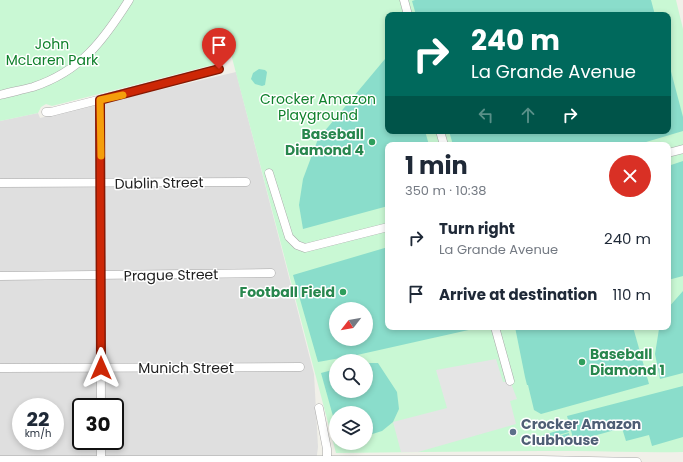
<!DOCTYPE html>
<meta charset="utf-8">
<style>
body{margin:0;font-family:Poppins,sans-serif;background:#f2f2f3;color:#1f2937;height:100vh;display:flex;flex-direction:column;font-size:15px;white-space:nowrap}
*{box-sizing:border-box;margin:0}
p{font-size:13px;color:#747a83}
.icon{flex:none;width:22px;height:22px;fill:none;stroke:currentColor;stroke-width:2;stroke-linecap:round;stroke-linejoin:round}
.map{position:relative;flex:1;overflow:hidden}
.sheet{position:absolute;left:385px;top:142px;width:286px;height:188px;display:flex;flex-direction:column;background:#fff;border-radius:8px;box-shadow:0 2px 6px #0003}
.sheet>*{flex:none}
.guide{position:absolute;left:385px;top:12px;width:286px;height:122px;border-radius:8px;box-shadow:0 2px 6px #0003;background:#00695c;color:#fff;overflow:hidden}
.needle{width:26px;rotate:239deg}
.tools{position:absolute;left:329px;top:302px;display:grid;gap:8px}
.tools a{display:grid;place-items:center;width:44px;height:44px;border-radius:50%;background:#fff;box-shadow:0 2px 6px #0003;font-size:20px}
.speed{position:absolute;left:12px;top:398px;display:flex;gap:8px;font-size:20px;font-weight:700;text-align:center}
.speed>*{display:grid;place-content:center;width:52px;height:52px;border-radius:50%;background:#fff;box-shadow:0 2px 6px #0003;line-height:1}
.speed small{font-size:10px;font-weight:400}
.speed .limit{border:2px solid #111;border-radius:6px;background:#fff;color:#111}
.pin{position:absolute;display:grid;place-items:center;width:34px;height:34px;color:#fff;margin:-41px -17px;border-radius:50% 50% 50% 0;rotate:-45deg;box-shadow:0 0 4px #0007}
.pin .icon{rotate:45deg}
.me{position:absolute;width:44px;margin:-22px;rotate:0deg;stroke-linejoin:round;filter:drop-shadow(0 0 3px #0008)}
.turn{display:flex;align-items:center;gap:14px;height:84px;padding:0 20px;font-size:18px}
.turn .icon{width:52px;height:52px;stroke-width:2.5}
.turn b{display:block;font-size:28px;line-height:34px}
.lanes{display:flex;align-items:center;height:38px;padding:0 20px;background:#0003;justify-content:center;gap:20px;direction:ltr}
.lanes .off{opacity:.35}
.round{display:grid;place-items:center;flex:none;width:42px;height:42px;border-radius:21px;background:#f2f2f3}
.headline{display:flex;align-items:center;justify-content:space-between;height:68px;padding:0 20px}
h1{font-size:24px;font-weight:700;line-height:30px}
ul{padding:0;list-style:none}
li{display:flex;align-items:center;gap:12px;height:56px;padding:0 20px}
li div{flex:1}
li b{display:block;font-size:15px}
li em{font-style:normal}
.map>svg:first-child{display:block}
.residential{fill:#dfdfdf;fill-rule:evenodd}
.park{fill:#c9f8d4;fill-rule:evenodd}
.pitch{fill:#8addcb;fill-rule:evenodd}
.parking{fill:#e5e5e5}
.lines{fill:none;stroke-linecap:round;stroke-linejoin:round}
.street-casing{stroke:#a8a8a8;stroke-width:9}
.street{stroke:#fff;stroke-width:8}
.route-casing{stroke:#851904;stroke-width:10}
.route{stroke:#cd2706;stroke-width:7}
.slow{stroke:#f59e0b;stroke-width:7}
.leisure-dot{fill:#2e9e5b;stroke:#fff;stroke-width:1.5}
.service-dot{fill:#5c6f8a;stroke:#fff;stroke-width:1.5}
.labels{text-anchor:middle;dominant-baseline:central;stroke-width:3;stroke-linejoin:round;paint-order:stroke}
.park-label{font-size:14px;fill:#0f802b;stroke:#fff}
.leisure-label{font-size:14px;font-weight:bold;fill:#27864d;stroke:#fff;text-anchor:end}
.street-label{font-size:14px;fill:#212121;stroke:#fff}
.service-label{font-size:14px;font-weight:bold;fill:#4e5e75;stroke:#fff;text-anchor:start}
</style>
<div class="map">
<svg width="683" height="462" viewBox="0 0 683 462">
<rect width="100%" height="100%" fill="#f1f0e9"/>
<path class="residential" d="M 236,72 L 314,374 L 318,447 L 316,462 L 0,462 L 0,121 L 38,113 L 40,118 ZM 21,407 L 55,407 L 55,441 L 21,441 ZM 81,407 L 115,407 L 115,441 L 81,441 Z"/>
<path class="park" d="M 0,0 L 676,0 L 683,29 L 683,452 C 646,453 610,451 574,451 C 494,451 415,452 336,453 L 231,54 L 220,63 L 52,106 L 46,104 L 41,107 L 38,113 L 0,121 ZM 388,15 L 668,15 L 668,131 L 388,131 ZM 388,145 L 668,145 L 668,327 L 388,327 ZM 336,309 L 366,309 L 366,339 L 336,339 ZM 336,361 L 366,361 L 366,391 L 336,391 ZM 336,413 L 366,413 L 366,443 L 336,443 Z"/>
<g class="pitch">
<path d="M 415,0 L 651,0 L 655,15 L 416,15 L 412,1 Z"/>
<path d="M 385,59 L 388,60 L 388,131 L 425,131 L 429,145 L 388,145 L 388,206 L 303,229 L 299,205 L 303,179 L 318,139 Z"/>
<path d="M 668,60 L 683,117 L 683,131 L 636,145 L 453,145 L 449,131 L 668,131 Z"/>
<path d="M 259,69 L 265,70 L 267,72 L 265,85 L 262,86 L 255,84 L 251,79 L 253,73 Z"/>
<path d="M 683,161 L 683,276 L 668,280 L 668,166 Z"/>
<path d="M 388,247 L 388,327 L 482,327 L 357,355 L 318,362 L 293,275 ZM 336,309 L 366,309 L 366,339 L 336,339 Z"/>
<path d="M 683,291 L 683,373 L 660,379 L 655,354 L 659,329 L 660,327 L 668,327 L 668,308 Z"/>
<path d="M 515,327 L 633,327 L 649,384 L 541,414 L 534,410 L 528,385 L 527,385 L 525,377 Z"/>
<path d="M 366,363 L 378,363 L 397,392 L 399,409 L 393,422 L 382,431 L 366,436 L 366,413 L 336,413 L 336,427 L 321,373 L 336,369 L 336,391 L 366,391 Z"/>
<path d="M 683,386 L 683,437 L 652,446 L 649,435 L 626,441 L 622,428 L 572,442 L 571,439 L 573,438 L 567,416 Z"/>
<path d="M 567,428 L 569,432 L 544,439 L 543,435 Z"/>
<path d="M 569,433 L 570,437 L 546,444 L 545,440 Z"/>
</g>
<path class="parking" d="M 496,359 L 503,382 L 510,381 L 517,399 L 510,401 L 516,424 L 418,452 L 401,452 L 393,422 L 447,408 L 436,370 Z"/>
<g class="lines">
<defs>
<g id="street">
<path d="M 404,0 L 408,15"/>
<path d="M 0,95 C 11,92 22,90 33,87 C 81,71 103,41 129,0"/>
<path d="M 100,100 L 101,407"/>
<path d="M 46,112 L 51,112 L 219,69"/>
<path d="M 440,131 L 444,145"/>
<path d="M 668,153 L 683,149"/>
<path d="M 269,173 L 289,237 L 297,245 L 305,248 L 388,227"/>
<path d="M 0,183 L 246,182"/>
<path d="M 0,276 L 271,273"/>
<path d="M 495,327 L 510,381"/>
<path d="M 0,368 L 300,367"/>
<path d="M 319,408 L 327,449 L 327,462"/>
<path d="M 0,460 L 542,460 L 637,462"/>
<path d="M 101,462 L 101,441"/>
</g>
</defs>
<use href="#street" class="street-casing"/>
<use href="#street" class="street"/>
</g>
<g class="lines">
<defs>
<path id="route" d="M 101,368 L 100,100 L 219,69"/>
</defs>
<use href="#route" class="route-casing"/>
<use href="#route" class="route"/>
<path class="slow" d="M 101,156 L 100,100 L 123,95"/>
</g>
<g class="leisure-dot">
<circle cx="372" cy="142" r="4"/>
<circle cx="343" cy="292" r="4"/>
<circle cx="582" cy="362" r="4"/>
</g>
<circle class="service-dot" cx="513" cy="432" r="4"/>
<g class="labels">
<g class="park-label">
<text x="52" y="44">John<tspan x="52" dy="16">McLaren Park</tspan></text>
<text x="318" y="99">Crocker Amazon<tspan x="318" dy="16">Playground</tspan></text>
</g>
<g class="leisure-label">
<text x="364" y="134">Baseball<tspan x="364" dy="16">Diamond 4</tspan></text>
<text x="335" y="292">Football Field</text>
<text x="590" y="354" text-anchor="start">Baseball<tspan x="590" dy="16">Diamond 1</tspan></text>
</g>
<g class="street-label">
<text transform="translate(159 183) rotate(-1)">Dublin Street</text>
<text transform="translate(171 275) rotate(-1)">Prague Street</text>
<text x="186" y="368">Munich Street</text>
</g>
<g class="service-label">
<text x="521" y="424">Crocker Amazon<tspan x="521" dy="16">Clubhouse</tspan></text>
</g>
</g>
</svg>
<div class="tools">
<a><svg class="needle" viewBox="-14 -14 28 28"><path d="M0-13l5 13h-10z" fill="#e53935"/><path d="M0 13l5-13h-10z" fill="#747a83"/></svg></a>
<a><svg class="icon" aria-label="search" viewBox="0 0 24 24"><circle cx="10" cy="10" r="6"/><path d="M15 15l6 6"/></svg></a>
<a><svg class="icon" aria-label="layers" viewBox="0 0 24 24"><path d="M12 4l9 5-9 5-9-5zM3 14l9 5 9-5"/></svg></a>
</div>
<div class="speed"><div>22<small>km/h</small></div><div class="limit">30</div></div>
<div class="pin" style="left:219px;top:69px;background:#d93025"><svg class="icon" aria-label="arrive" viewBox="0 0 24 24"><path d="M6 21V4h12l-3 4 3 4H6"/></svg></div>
<svg class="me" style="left:101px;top:368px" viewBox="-20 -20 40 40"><path d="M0-17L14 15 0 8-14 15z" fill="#cd2706" stroke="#fff" stroke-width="4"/></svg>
<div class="guide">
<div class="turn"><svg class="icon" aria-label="right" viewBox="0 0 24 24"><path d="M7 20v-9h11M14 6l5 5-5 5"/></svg><div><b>240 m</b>La Grande Avenue</div></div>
<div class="lanes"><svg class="icon off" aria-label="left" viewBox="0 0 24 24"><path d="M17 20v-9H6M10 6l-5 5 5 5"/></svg><svg class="icon off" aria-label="ahead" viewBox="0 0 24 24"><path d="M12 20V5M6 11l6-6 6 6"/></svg><svg class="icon" aria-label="right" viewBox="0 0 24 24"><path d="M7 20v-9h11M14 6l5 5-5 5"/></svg></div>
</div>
<section class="sheet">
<div class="headline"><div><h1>1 min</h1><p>350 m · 10:38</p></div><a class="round" style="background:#d93025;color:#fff"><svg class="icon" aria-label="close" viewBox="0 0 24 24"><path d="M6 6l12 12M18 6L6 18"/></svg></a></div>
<ul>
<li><svg class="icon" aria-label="right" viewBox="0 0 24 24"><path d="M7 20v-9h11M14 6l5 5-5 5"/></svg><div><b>Turn right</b><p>La Grande Avenue</p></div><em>240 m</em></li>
<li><svg class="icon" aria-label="arrive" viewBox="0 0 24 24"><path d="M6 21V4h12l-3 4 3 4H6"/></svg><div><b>Arrive at destination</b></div><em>110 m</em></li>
</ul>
</section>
</div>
